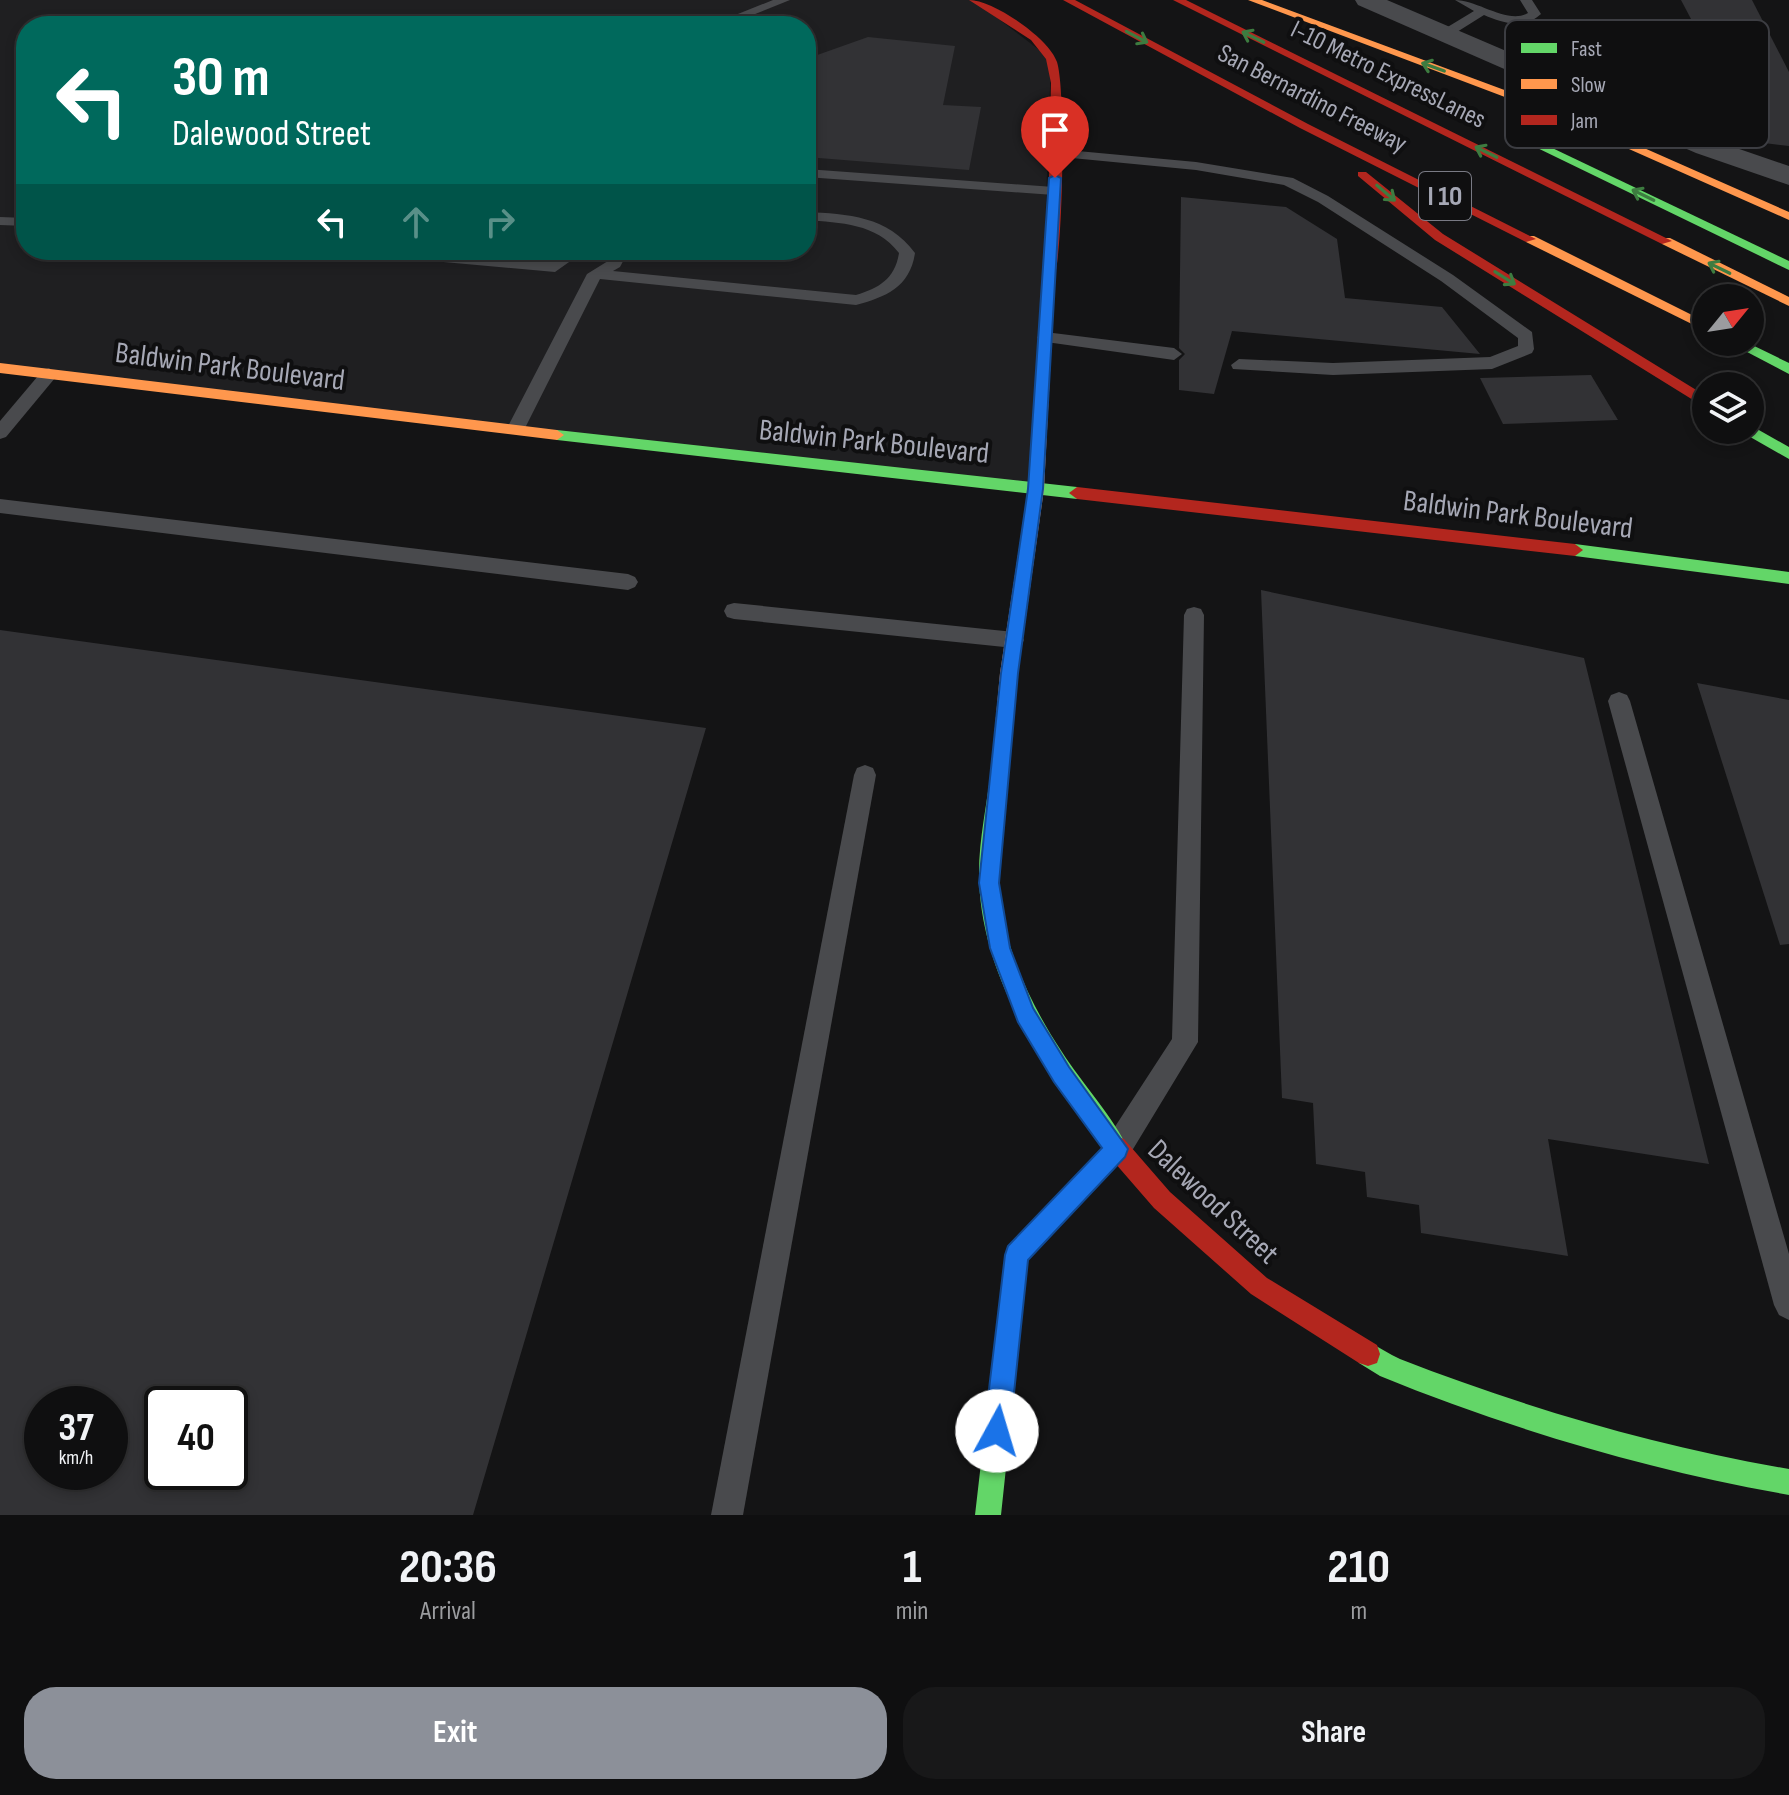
<!DOCTYPE html>
<style>
body{margin:0;font-family:"Sofia Sans Condensed",sans-serif;background:#181819;color:#f1f3f6;height:100vh;display:flex;flex-direction:column;font-size:30px;white-space:nowrap}
*{box-sizing:border-box;margin:0}
p{font-size:26px;color:#9b9c9f}
.icon{flex:none;width:44px;height:44px;fill:none;stroke:currentColor;stroke-width:2;stroke-linecap:round;stroke-linejoin:round}
.map{position:relative;height:1515px;overflow:hidden}
.side{display:flex;flex-direction:column;background:#0f0f10;flex:1}
.side>*{flex:none}
.banner{position:absolute;left:16px;top:16px;width:800px;height:244px;border-radius:32px;box-shadow:0 4px 12px #0003,0 0 0 2px #2f2f30;background:#00695c;color:#fff;overflow:hidden}
.needle{width:52px;rotate:60deg}
.buttons{position:absolute;left:1692px;top:284px;display:grid;gap:16px}
.buttons a{display:grid;place-items:center;width:72px;height:72px;border-radius:50%;background:#0f0f10;box-shadow:0 4px 12px #0003,0 0 0 2px #2f2f30;font-size:40px}
.speed{position:absolute;left:24px;top:1386px;display:flex;gap:16px;font-size:40px;font-weight:700;text-align:center}
.speed>*{display:grid;place-content:center;width:104px;height:104px;border-radius:50%;background:#0f0f10;box-shadow:0 4px 12px #0003,0 0 0 2px #2f2f30;line-height:1}
.speed small{font-size:20px;font-weight:400}
.speed .limit{border:4px solid #111;border-radius:12px;background:#fff;color:#111}
.pin{position:absolute;display:grid;place-items:center;width:68px;height:68px;color:#fff;margin:-82px -34px;border-radius:50% 50% 50% 0;rotate:-45deg;box-shadow:0 0 8px #0007}
.pin .icon{rotate:45deg}
.me{position:absolute;width:88px;margin:-44px;rotate:6deg;stroke-linejoin:round;filter:drop-shadow(0 0 6px #0008)}
.turn{display:flex;align-items:center;gap:28px;height:168px;padding:0 24px;font-size:36px}
.turn .icon{width:104px;height:104px;stroke-width:2.5}
.turn b{display:block;font-size:56px;line-height:68px}
.lanes{display:flex;align-items:center;height:76px;padding:0 24px;background:#0003;justify-content:center;gap:40px;direction:ltr}
.lanes .off{opacity:.35}
.eta{display:flex;justify-content:space-evenly;align-items:center;height:136px;text-align:center}
.eta b{font-size:48px;font-weight:700;line-height:56px}
.action{display:flex;gap:16px;margin-top:auto;padding:16px 24px}
.action a{flex:1;height:92px;border-radius:32px;background:#8c9099;color:#fff;font-size:32px;font-weight:700;line-height:92px;text-align:center}
.action a+a{background:#181819;color:#f1f3f6}
.map>svg:first-child{display:block}
.built{fill:#1f1f21;fill-rule:evenodd}
.building{fill:#323235;fill-rule:evenodd}
.lines{fill:none;stroke-linecap:round;stroke-linejoin:round}
.lane{fill:#494a4d;fill-rule:evenodd}
.street{fill:#494a4d;fill-rule:evenodd}
.fast{fill:#63d668;fill-rule:evenodd}
.slow{fill:#ff974d;fill-rule:evenodd}
.jam{fill:#b3261e;fill-rule:evenodd}
.oneway{stroke:#3d7c40}
.route{fill:#1a73e8;stroke:#114b97;stroke-width:2}
.labels{text-anchor:middle;dominant-baseline:central;stroke-width:8;stroke-linejoin:round;paint-order:stroke}
.far-street-label{font-size:26px;fill:#a6a8b5;stroke:#0f0f10}
.shield{fill:#0f0f10;stroke:#797a84;stroke-width:2}
.shield-label{font-size:28px;font-weight:bold;fill:#a6a8b5}
.street-label{font-size:30px;fill:#a6a8b5;stroke:#0f0f10}
.key{fill:#0f0f10;stroke:#3c3d42;stroke-width:2}
.key-label{font-size:22px;fill:#a6a8b5}
</style>
<div class="map">
<svg width="1789" height="1515" viewBox="0 0 1789 1515">
<rect width="100%" height="100%" fill="#141415"/>
<path class="built" d="M 0,0 L 974,0 L 1051,59 L 1036,489 L 0,368 ZM 26,26 L 806,26 L 806,250 L 26,250 Z"/>
<g class="building">
<path d="M 1681,0 L 1752,0 L 1789,72 L 1789,146 L 1756,142 Z"/>
<path d="M 868,37 L 955,46 L 943,105 L 981,107 L 969,170 L 806,157 L 806,59 Z"/>
<path d="M 1181,197 L 1286,207 L 1337,239 L 1345,298 L 1442,307 L 1480,354 L 1232,331 L 1214,394 L 1179,390 L 1179,360 L 1185,354 L 1179,348 Z"/>
<path d="M 1591,375 L 1618,420 L 1503,424 L 1480,378 Z"/>
<path d="M 1261,590 L 1584,658 L 1709,1164 L 1548,1139 L 1568,1256 L 1421,1233 L 1419,1205 L 1367,1197 L 1365,1172 L 1316,1164 L 1313,1103 L 1282,1098 Z"/>
<path d="M 0,630 L 706,728 L 473,1515 L 0,1515 ZM 42,1404 L 110,1404 L 110,1472 L 42,1472 ZM 162,1404 L 230,1404 L 230,1472 L 162,1472 Z"/>
<path d="M 1697,683 L 1789,700 L 1789,944 L 1780,945 Z"/>
</g>
<g class="lines">
<g class="lane">
<path d="M 773,0 L 790,0 L 725,26 L 708,26 Z"/>
<path d="M 1455,0 C 1478,0 1508,25 1528,13 L 1520,0 L 1532,0 L 1541,14 C 1524,30 1503,23 1484,15 L 1449,37 L 1441,37 L 1441,31 L 1474,11 Z"/>
<path d="M 1056,149 L 1196,162 L 1293,178 L 1328,196 L 1453,275 L 1532,332 L 1534,349 L 1532,353 L 1492,369 L 1333,375 L 1233,369 L 1231,365 L 1239,359 L 1333,363 L 1490,357 L 1518,346 L 1518,338 L 1441,281 L 1318,202 L 1284,185 L 1196,170 L 1051,156 L 1051,150 Z"/>
<path d="M 806,169 L 1054,187 L 1061,191 L 1054,195 L 806,177 Z"/>
<path d="M 806,212 C 848,214 888,216 915,253 C 910,287 886,297 856,305 L 600,279 L 524,430 L 521,434 L 509,434 L 506,430 L 587,274 L 608,261 L 613,250 L 629,250 L 620,267 L 613,271 L 856,295 C 879,288 895,279 899,253 C 876,223 841,223 806,220 Z"/>
<path d="M 0,217 L 26,218 L 26,226 L 0,225 Z"/>
<path d="M 358,250 L 418,250 L 552,262 L 568,250 L 586,250 L 555,272 L 366,255 Z"/>
<path d="M 1045,332 L 1174,348 L 1182,354 L 1174,360 L 1039,341 L 1037,337 Z"/>
<path d="M 49,368 L 57,374 L 55,378 L 6,437 L 0,439 L 0,421 L 43,370 Z"/>
<path d="M 0,499 L 628,574 L 635,577 L 638,582 L 635,587 L 628,590 L 0,513 Z"/>
<path d="M 734,603 L 1014,632 L 1021,634 L 1024,640 L 1021,646 L 1014,648 L 734,619 L 727,617 L 724,611 L 727,605 Z"/>
<path d="M 1194,607 L 1201,609 L 1204,615 L 1198,1042 L 1127,1159 L 1117,1163 L 1107,1159 L 1103,1149 L 1107,1139 L 1172,1039 L 1184,615 L 1187,609 Z"/>
<path d="M 1619,692 L 1627,695 L 1630,701 L 1789,1254 L 1789,1320 L 1779,1315 L 1774,1305 L 1608,701 L 1611,695 Z"/>
<path d="M 865,765 L 873,768 L 876,775 L 743,1515 L 711,1515 L 854,775 L 857,768 Z"/>
</g>
<path class="street" d="M 1355,0 L 1387,0 L 1716,141 L 1789,166 L 1789,185 L 1696,153 L 1358,5 Z"/>
<g class="fast">
<path d="M 1525,135 L 1789,261 L 1789,270 L 1521,140 L 1519,138 Z"/>
<path d="M 1728,342 L 1746,342 L 1789,363 L 1789,374 Z"/>
<path d="M 1750,425 L 1789,447 L 1789,459 L 1745,434 L 1743,430 L 1750,430 Z"/>
<path d="M 557,430 L 1077,487 L 1085,493 L 1077,499 L 557,440 L 550,435 Z"/>
<path d="M 1575,544 L 1789,572 L 1789,584 L 1575,556 L 1567,550 Z"/>
<path d="M 1000,762 L 1006,764 L 1009,770 C 1005,805 998,839 998,874 C 999,937 1028,1001 1062,1052 C 1081,1082 1115,1119 1128,1149 L 1125,1157 L 1028,1260 L 1001,1515 L 975,1515 L 1005,1255 L 1009,1247 L 1103,1148 C 1045,1069 979,976 979,873 C 979,839 987,804 991,770 L 994,764 Z"/>
<path d="M 1368,1342 C 1379,1347 1389,1354 1400,1359 C 1526,1408 1656,1446 1789,1469 L 1789,1495 C 1649,1470 1512,1430 1380,1376 L 1359,1363 L 1356,1354 L 1359,1345 Z"/>
</g>
<g class="slow">
<path d="M 1248,0 L 1262,0 L 1558,110 L 1789,212 L 1789,220 L 1550,114 Z"/>
<path d="M 1526,236 L 1534,236 L 1706,322 L 1706,331 L 1526,242 Z"/>
<path d="M 1662,238 L 1670,238 L 1789,297 L 1789,306 L 1662,244 Z"/>
<path d="M 1049,272 L 1055,276 L 1044,489 L 1018,673 L 1009,770 L 1006,776 L 1000,778 L 994,776 L 991,770 L 1000,673 L 1028,489 L 1043,276 Z"/>
<path d="M 0,363 L 557,430 L 564,435 L 557,440 L 0,373 Z"/>
</g>
<g class="jam">
<path d="M 969,0 C 993,0 1049,38 1057,62 C 1066,90 1063,252 1054,279 L 1049,280 L 1043,276 L 1049,178 L 1051,83 L 1046,59 L 1031,40 Z"/>
<path d="M 1063,0 L 1075,0 L 1308,124 L 1536,239 L 1526,242 L 1300,128 Z"/>
<path d="M 1173,0 L 1186,0 L 1672,241 L 1662,244 Z"/>
<path d="M 1358,172 L 1366,172 L 1443,234 L 1706,396 L 1706,408 L 1435,240 L 1358,176 Z"/>
<path d="M 1077,487 L 1575,544 L 1583,550 L 1575,556 L 1077,499 L 1069,493 Z"/>
<path d="M 1116,1136 L 1124,1139 L 1170,1192 L 1267,1278 L 1377,1345 L 1380,1354 L 1377,1363 L 1368,1366 L 1359,1363 L 1251,1294 L 1154,1208 L 1108,1155 L 1105,1147 L 1108,1139 Z"/>
</g>
</g>
<defs><path id="oneway-shaft" d="M-6 0H5M1.5-3L5.5 0L1.5 3" fill="none" stroke-width="1.6" stroke-linecap="round" stroke-linejoin="round" transform="scale(2)"/></defs>
<g class="oneway">
<use href="#oneway-shaft" transform="translate(1137 37) rotate(28)"/>
<use href="#oneway-shaft" transform="translate(1253 37) rotate(-154)"/>
<use href="#oneway-shaft" transform="translate(1433 67) rotate(-160)"/>
<use href="#oneway-shaft" transform="translate(1486 152) rotate(-154)"/>
<use href="#oneway-shaft" transform="translate(1386 193) rotate(40)"/>
<use href="#oneway-shaft" transform="translate(1643 195) rotate(-154)"/>
<use href="#oneway-shaft" transform="translate(1719 268) rotate(-154)"/>
<use href="#oneway-shaft" transform="translate(1505 278) rotate(32)"/>
</g>
<path class="route" d="M 1055,175 L 1061,178 L 1043,489 L 1018,673 L 999,883 L 1010,948 L 1033,1008 L 1069,1067 L 1128,1149 L 1125,1157 L 1028,1260 L 1010,1431 L 1006,1440 L 997,1444 L 988,1440 L 984,1431 L 1005,1255 L 1008,1246 L 1102,1148 L 1054,1082 L 1018,1022 L 990,948 L 979,883 L 1001,673 L 1028,489 L 1049,178 Z"/>
<g class="labels">
<g class="far-street-label">
<text transform="translate(1388 75) rotate(26)">I-10 Metro ExpressLanes</text>
<text transform="translate(1312 99) rotate(27)">San Bernardino Freeway</text>
</g>
<rect class="shield" x="1419" y="172" width="52" height="48" rx="6"/>
<g class="shield-label">
<text x="1445" y="196">I 10</text>
</g>
<g class="street-label">
<text transform="translate(230 367) rotate(7)">Baldwin Park Boulevard</text>
<text transform="translate(874 442) rotate(6)">Baldwin Park Boulevard</text>
<text transform="translate(1518 515) rotate(7)">Baldwin Park Boulevard</text>
<text transform="translate(1213 1202) rotate(43)">Dalewood Street</text>
</g>
</g>
<rect x="1505" y="20" width="264" height="128" rx="12" class="key"/>
<rect x="1521" y="43" width="36" height="10" fill="#63d668"/>
<rect x="1521" y="79" width="36" height="10" fill="#ff974d"/>
<rect x="1521" y="115" width="36" height="10" fill="#b3261e"/>
<g class="key-label">
<text x="1571" y="56">Fast</text>
<text x="1571" y="92">Slow</text>
<text x="1571" y="128">Jam</text>
</g>
</svg>
<div class="buttons">
<a><svg class="needle" viewBox="-14 -14 28 28"><path d="M0-13l5 13h-10z" fill="#e53935"/><path d="M0 13l5-13h-10z" fill="#9b9c9f"/></svg></a>
<a><svg class="icon" aria-label="layers" viewBox="0 0 24 24"><path d="M12 4l9 5-9 5-9-5zM3 14l9 5 9-5"/></svg></a>
</div>
<div class="speed"><div>37<small>km/h</small></div><div class="limit">40</div></div>
<div class="pin" style="left:1055px;top:178px;background:#d93025"><svg class="icon" aria-label="arrive" viewBox="0 0 24 24"><path d="M6 21V4h12l-3 4 3 4H6"/></svg></div>
<svg class="me" style="left:997px;top:1431px" viewBox="-20 -20 40 40"><circle r="19" fill="#fff"/><path d="M0-13L10 11 0 6-10 11z" fill="#1a73e8"/></svg>
<div class="banner">
<div class="turn"><svg class="icon" aria-label="left" viewBox="0 0 24 24"><path d="M17 20v-9H6M10 6l-5 5 5 5"/></svg><div><b>30 m</b>Dalewood Street</div></div>
<div class="lanes"><svg class="icon" aria-label="left" viewBox="0 0 24 24"><path d="M17 20v-9H6M10 6l-5 5 5 5"/></svg><svg class="icon off" aria-label="ahead" viewBox="0 0 24 24"><path d="M12 20V5M6 11l6-6 6 6"/></svg><svg class="icon off" aria-label="right" viewBox="0 0 24 24"><path d="M7 20v-9h11M14 6l5 5-5 5"/></svg></div>
</div>
</div>
<section class="side">
<div class="eta">
<div><b>20:36</b><p>Arrival</p></div>
<div><b>1</b><p>min</p></div>
<div><b>210</b><p>m</p></div>
</div>
<div class="action"><a>Exit</a><a>Share</a></div>
</section>
